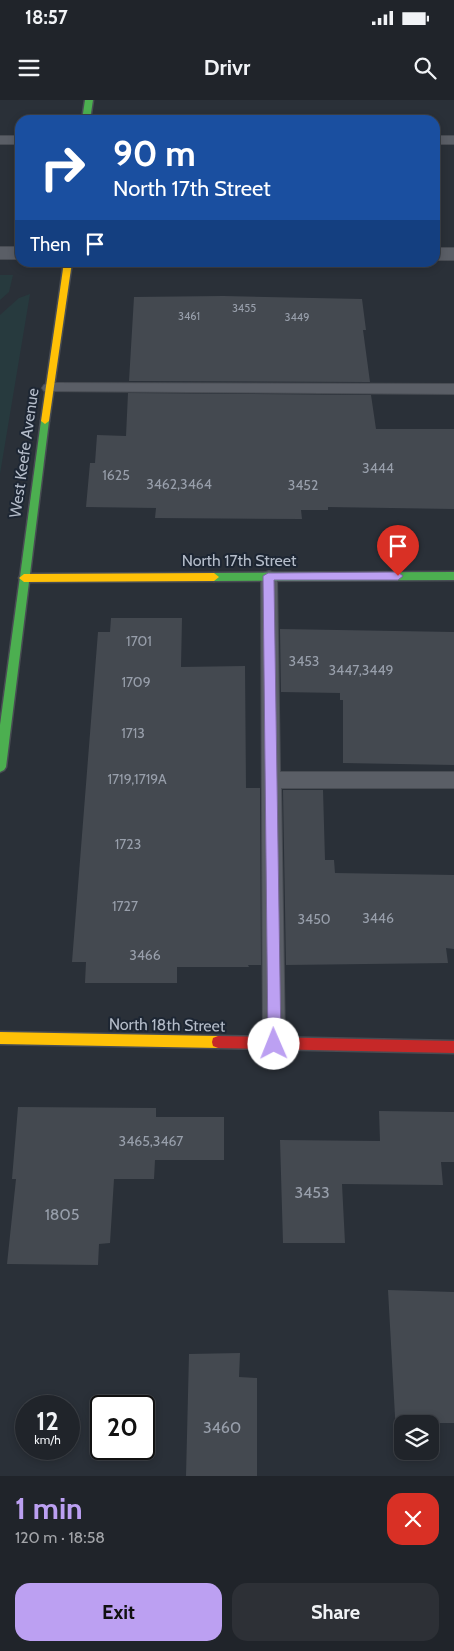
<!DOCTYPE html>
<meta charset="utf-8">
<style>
body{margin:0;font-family:Cabin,sans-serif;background:#2d3036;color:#f1f3f6;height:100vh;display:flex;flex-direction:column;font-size:19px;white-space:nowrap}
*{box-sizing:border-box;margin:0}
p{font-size:16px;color:#a2a4a8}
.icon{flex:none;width:28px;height:28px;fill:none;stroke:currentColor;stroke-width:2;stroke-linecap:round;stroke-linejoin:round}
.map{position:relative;height:1376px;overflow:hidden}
.drawer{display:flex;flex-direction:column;background:#20242a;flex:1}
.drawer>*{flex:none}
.hud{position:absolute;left:15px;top:15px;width:425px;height:152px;border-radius:15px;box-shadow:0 2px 8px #0003,0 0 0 1px #3d4147;background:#1a4fa0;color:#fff;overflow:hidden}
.fabs{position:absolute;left:394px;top:1315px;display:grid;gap:10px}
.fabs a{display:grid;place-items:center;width:45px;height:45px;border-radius:10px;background:#20242a;box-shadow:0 2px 8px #0003,0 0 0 1px #3d4147;font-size:25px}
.speed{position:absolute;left:15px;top:1295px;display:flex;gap:10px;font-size:25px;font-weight:700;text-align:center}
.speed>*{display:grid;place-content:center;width:65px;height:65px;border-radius:50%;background:#20242a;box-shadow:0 2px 8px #0003,0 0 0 1px #3d4147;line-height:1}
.speed small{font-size:12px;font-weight:400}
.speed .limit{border:2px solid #111;border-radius:8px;background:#fff;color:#111}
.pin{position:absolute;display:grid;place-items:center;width:42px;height:42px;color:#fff;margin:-51px -21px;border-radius:50% 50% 50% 0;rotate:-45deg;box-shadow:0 0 5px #0007}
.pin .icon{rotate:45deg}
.me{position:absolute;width:55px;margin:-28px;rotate:359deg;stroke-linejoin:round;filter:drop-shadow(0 0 4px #0008)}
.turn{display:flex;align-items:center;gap:18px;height:105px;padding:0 15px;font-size:22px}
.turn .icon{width:65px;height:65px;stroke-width:2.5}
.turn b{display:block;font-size:35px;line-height:42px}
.then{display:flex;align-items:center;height:48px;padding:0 15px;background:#0003;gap:10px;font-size:19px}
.round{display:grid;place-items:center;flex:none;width:52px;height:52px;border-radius:15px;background:#2d3036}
.head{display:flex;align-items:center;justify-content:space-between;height:85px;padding:0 15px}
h1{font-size:30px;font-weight:800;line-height:38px;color:#bca0f2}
.primary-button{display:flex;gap:10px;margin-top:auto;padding:10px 15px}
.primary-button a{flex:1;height:58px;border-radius:15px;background:#bca0f2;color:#111;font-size:20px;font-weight:800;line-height:58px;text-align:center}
.primary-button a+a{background:#2d3036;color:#f1f3f6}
.status{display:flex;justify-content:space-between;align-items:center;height:35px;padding:0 25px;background:#20242a;direction:ltr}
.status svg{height:14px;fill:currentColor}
header{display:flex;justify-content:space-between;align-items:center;height:65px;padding:0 15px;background:#20242a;font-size:22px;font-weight:800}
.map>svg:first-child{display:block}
.green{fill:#273a3e}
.building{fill:#444950}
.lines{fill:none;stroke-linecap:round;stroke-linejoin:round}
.lane-casing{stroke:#484c53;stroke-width:2}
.street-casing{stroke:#484c53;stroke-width:2}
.fast-casing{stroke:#484c53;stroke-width:3}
.slow-casing{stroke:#484c53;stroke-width:3}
.jam-casing{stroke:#484c53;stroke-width:3}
.lane{fill:#5a5e66;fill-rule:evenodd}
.street{fill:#5a5e66;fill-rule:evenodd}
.fast{fill:#4caf50;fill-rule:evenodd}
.slow{fill:#ffc107;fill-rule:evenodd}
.jam{fill:#c62828;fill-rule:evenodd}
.route{fill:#bca0f2;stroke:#7a689d}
.labels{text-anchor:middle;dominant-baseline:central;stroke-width:4;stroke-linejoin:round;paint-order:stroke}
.far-number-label{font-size:11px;fill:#989fab}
.number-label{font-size:14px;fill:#989fab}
.street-label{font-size:16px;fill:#b4bcc9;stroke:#1d2633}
.near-number-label{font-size:16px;fill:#989fab}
</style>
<div class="status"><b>18:57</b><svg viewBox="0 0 49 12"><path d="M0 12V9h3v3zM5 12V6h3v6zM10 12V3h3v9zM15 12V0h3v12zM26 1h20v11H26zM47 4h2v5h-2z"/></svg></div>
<header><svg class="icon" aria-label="menu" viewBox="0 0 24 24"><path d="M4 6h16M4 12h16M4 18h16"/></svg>Drivr<svg class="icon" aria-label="search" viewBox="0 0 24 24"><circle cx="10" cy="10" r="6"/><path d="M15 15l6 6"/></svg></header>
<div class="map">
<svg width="454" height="1376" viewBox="0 0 454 1376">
<rect width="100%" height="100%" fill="#2a3038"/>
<g class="green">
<path d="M 0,175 L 13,175 L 9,192 L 0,200 Z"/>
<path d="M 30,194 L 0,374 L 0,215 L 19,198 Z"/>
</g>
<g class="building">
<path d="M 223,196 L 362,199 L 366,230 L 363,230 L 370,282 L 129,281 L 134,197 Z"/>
<path d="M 128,293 L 371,295 L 376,329 L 454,329 L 454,409 L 328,407 L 328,410 L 301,410 L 302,419 L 155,418 L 156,408 L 86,407 L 90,363 L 95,363 L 97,335 L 126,336 Z"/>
<path d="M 111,518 L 182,518 L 181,567 L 245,566 L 246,688 L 260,688 L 261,865 L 248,865 L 249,867 L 177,867 L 177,883 L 85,883 L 86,862 L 72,862 L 98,532 L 110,532 Z"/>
<path d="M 280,529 L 454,532 L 454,665 L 343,663 L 343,600 L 340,600 L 340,593 L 281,592 Z"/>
<path d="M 283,690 L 323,690 L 325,760 L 334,760 L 335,773 L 454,775 L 454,849 L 446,848 L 448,863 L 286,865 Z"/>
<path d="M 18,1007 L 156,1008 L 156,1017 L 224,1017 L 224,1060 L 155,1060 L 154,1079 L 114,1079 L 110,1143 L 99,1144 L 98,1165 L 7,1164 L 16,1079 L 12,1079 Z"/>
<path d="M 379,1011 L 454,1012 L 454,1062 L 441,1062 L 443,1085 L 342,1084 L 345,1143 L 283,1143 L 280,1040 L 380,1041 Z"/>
<path d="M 388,1190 L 454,1192 L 454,1323 L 437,1323 L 438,1335 L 430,1335 L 430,1324 L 402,1324 L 402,1334 L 396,1334 Z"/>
<path d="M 240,1253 L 239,1277 L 257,1278 L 257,1376 L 186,1376 L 189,1254 Z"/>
</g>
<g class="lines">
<defs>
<g id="lane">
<rect x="0" y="36" width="20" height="8"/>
<rect x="435" y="36" width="19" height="8"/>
<path d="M 49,283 L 454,284 L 454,294 L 44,291 L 42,288 L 44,285 Z"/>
<path d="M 269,471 L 275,473 L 277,477 L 280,672 L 454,672 L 454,688 L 281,688 L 285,944 L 282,951 L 274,954 L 266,951 L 263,944 L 261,477 L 263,473 Z"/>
</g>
<g id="street">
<rect x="0" y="147" width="20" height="12"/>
<rect x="435" y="148" width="19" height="12"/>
</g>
<g id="fast">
<path d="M 85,0 L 93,0 L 90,20 L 82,20 Z"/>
<path d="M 45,318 L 49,321 L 6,667 L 4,670 L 0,672 L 0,625 L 41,321 Z"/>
<path d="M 454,472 L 454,480 L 214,481 L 209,477 L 214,473 Z"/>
</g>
<g id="slow">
<path d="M 64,162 L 72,162 L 49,321 L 45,324 L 41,321 Z"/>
<path d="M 214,473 L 219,477 L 214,481 L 24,482 L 19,478 L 24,474 Z"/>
<path d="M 0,932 L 218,936 L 223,938 L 224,942 L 223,946 L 218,948 L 0,944 Z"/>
</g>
<path id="jam" d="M 218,936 L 454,941 L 454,953 L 218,948 L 213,946 L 212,942 L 213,938 Z"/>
</defs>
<use href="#lane" class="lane-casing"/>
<use href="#street" class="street-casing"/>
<use href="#fast" class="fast-casing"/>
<use href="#slow" class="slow-casing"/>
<use href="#jam" class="jam-casing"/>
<use href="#lane" class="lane"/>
<use href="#street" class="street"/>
<use href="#fast" class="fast"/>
<use href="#slow" class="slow"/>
<use href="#jam" class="jam"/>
</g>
<path class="route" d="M 398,472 L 403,476 L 398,480 L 274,480 L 281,944 L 279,949 L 274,951 L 270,949 L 268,944 L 263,476 L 268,473 Z"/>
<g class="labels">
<g class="far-number-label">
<text x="244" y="208">3455</text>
<text x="189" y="216">3461</text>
<text x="297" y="217">3449</text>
</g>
<g class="number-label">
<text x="378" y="368">3444</text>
<text x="116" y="375">1625</text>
<text x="179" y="384">3462,3464</text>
<text x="303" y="385">3452</text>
<text x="139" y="541">1701</text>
<text x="304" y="561">3453</text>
<text x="361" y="570">3447,3449</text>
<text x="136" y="582">1709</text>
<text x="133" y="633">1713</text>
<text x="137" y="679">1719,1719A</text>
<text x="128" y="744">1723</text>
<text x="125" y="806">1727</text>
<text x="378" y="818">3446</text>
<text x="314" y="819">3450</text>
<text x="145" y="855">3466</text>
<text x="151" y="1041">3465,3467</text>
</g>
<g class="street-label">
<text transform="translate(24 353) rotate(-82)">West Keefe Avenue</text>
<text x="239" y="460">North 17th Street</text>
<text transform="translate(167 925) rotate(1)">North 18th Street</text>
</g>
<g class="near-number-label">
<text x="312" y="1092">3453</text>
<text x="62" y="1114">1805</text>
<text x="222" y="1327">3460</text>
</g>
</g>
</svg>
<div class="fabs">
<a><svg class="icon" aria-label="layers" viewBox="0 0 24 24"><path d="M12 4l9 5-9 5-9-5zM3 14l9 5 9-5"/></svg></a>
</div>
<div class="speed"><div>12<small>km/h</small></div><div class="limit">20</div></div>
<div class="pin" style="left:398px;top:476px;background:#d93025"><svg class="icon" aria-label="arrive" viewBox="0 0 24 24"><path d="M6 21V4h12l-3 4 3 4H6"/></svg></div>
<svg class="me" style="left:274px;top:944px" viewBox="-20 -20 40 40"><circle r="19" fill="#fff"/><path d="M0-13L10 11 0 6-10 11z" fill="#bca0f2"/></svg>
<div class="hud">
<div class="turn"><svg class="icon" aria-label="right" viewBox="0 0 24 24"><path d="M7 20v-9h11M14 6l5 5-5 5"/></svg><div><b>90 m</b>North 17th Street</div></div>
<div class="then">Then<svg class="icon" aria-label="arrive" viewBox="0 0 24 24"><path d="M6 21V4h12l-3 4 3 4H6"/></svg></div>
</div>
</div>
<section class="drawer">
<div class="head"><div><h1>1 min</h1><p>120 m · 18:58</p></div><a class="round" style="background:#d93025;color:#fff"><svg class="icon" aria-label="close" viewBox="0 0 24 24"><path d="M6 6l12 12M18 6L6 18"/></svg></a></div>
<div class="primary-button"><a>Exit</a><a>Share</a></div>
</section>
